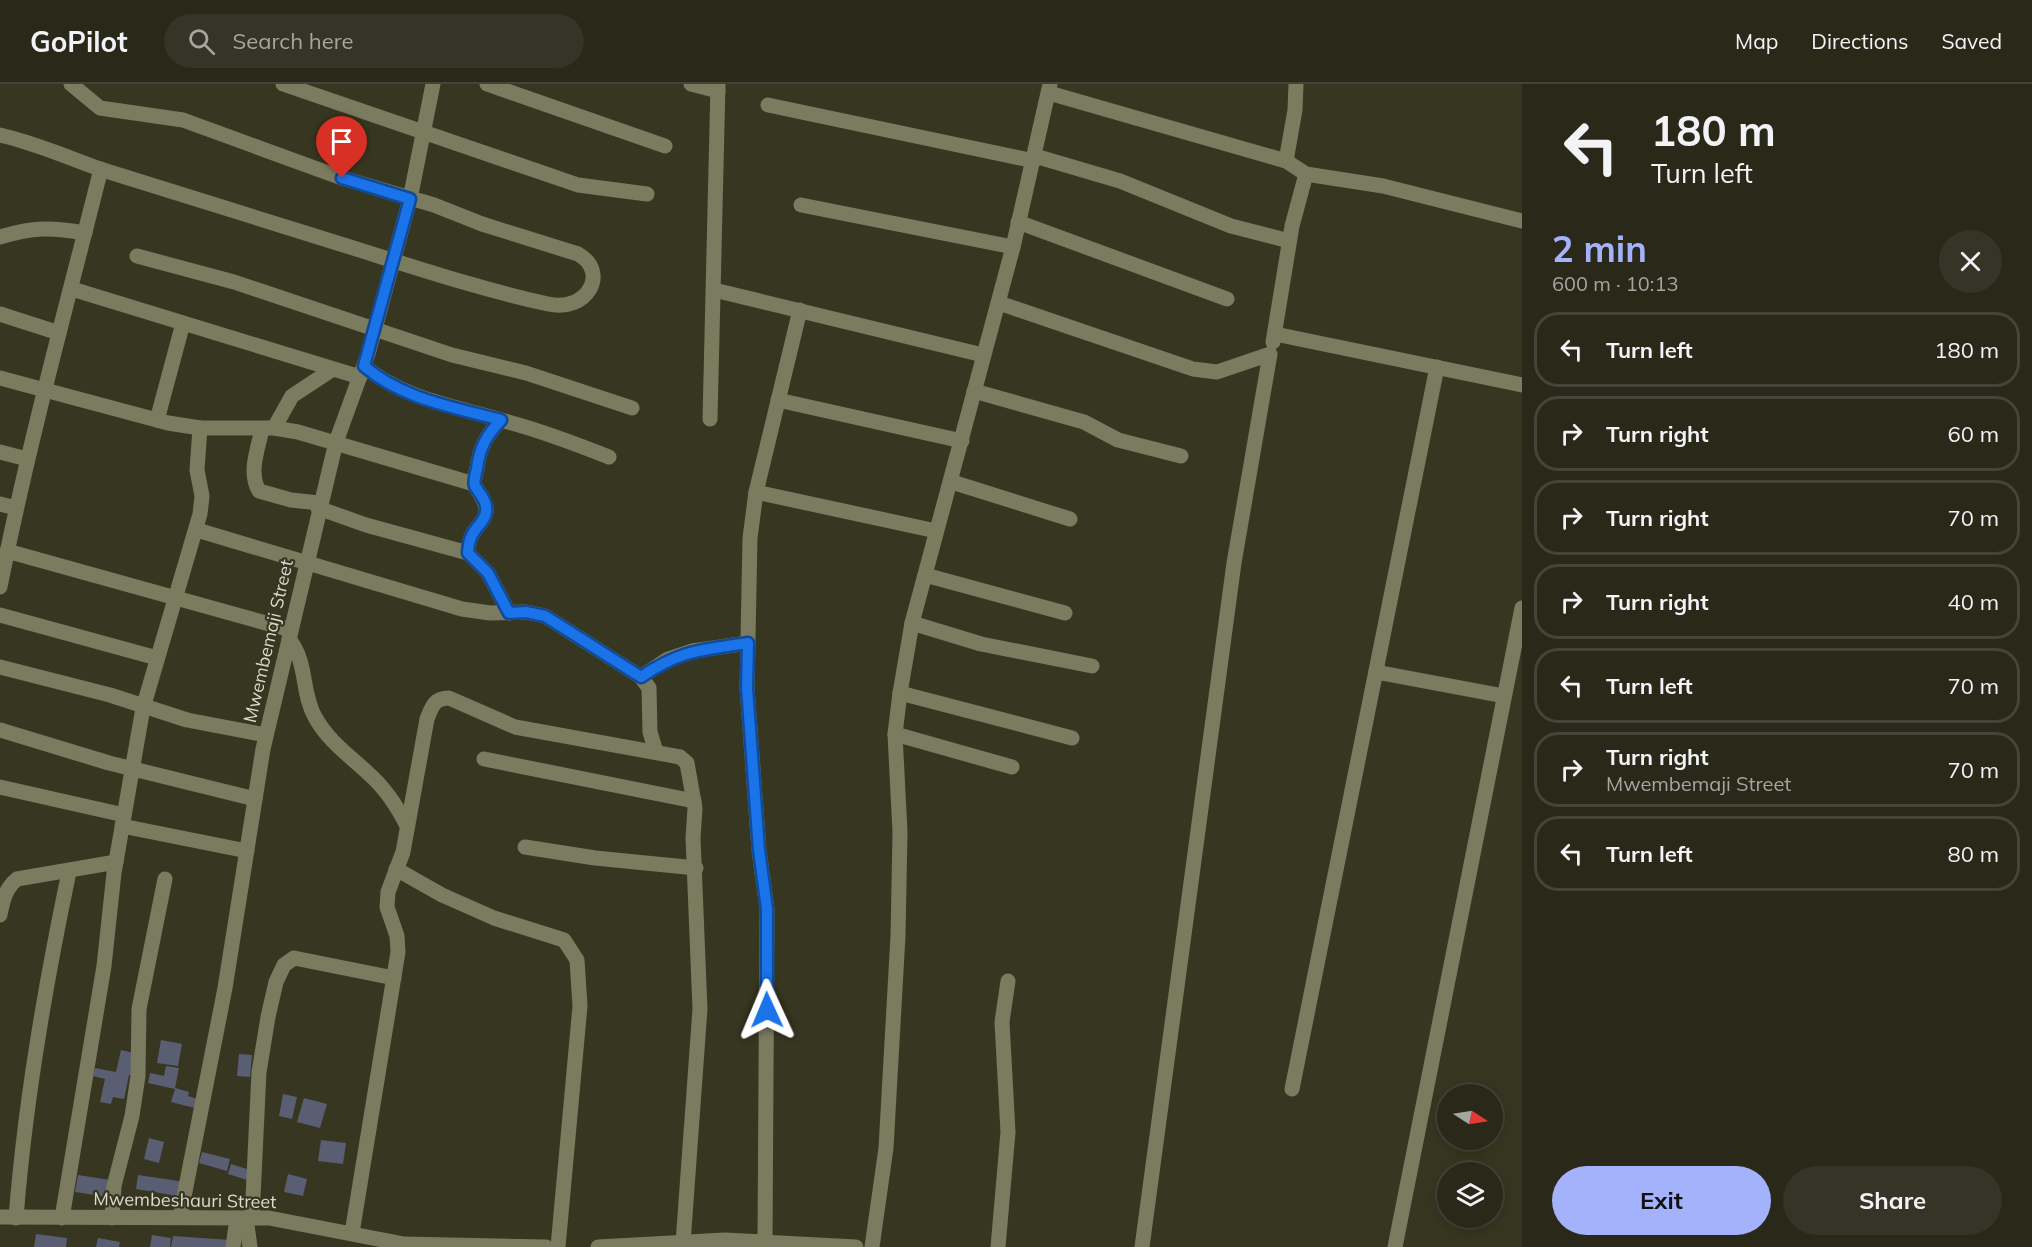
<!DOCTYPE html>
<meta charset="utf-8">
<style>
body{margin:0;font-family:Mulish,sans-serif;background:#353426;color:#f1f3f6;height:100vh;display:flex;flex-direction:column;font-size:22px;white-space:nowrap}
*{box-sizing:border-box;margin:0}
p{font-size:20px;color:#a5a6a2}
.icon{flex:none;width:33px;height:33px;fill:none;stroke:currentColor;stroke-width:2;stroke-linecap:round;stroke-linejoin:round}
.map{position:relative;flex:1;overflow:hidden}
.panel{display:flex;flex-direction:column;background:#292819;width:510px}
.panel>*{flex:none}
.banner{background:#292819;color:#f1f3f6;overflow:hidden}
.needle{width:39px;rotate:102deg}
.buttons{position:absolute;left:1437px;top:1000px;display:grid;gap:12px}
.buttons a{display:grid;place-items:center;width:66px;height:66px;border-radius:50%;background:#292819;box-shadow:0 3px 15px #0003,0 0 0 2px #454438;font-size:30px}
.pin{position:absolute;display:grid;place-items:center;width:51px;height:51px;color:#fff;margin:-62px -26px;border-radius:50% 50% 50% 0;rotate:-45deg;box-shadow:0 0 6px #0007}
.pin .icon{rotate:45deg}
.me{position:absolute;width:66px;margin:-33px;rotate:359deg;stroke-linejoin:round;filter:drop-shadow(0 0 4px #0008)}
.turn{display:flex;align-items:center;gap:21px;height:126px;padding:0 30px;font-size:27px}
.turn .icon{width:78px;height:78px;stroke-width:2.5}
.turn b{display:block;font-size:42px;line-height:51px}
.round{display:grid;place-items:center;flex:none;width:63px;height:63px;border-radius:32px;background:#353426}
.overview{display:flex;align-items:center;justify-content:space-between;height:102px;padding:0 30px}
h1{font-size:36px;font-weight:700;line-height:45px;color:#a4b2fc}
.cta{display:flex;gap:12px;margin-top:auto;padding:12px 30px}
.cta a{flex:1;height:69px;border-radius:36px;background:#a4b2fc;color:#111;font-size:24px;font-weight:700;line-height:69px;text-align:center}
.cta a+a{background:#353426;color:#f1f3f6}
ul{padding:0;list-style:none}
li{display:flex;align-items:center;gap:18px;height:75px;margin:0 12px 9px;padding:0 18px;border:3px solid #454438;border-radius:24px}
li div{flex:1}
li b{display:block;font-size:22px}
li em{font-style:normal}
header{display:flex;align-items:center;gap:36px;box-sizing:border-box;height:84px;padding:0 30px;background:#292819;border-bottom:2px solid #454438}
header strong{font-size:28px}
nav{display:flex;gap:33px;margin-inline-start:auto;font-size:21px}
.search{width:420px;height:54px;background:#353426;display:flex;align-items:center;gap:15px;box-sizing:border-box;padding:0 21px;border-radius:33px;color:#a5a6a2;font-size:22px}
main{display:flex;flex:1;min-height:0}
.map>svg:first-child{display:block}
.building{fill:#595e73}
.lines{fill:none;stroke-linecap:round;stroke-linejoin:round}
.minor{stroke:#7b7b60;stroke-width:15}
.route-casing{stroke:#114b97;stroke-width:15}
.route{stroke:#1a73e8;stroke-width:10}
.labels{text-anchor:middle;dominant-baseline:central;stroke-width:4.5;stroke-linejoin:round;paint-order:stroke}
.street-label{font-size:18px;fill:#dbdbce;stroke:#373621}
</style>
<header>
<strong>GoPilot</strong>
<div class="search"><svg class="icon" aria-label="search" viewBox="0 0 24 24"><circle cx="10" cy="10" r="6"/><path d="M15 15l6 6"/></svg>Search here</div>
<nav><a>Map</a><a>Directions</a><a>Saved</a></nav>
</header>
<main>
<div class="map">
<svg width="1522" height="1163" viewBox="0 0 1522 1163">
<rect width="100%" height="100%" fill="#373621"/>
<g class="building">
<path d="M 161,956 L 182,960 L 178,982 L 157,979 Z"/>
<path d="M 121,966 L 138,970 L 132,992 L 129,991 L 124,1015 L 113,1013 L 111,1020 L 100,1018 L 105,995 L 93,992 L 95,984 L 116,988 Z"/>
<path d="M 239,970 L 252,971 L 250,993 L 237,992 Z"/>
<path d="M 166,982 L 179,984 L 175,1004 L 189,1008 L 188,1012 L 201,1016 L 199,1025 L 171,1018 L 175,1005 L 148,999 L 150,989 L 164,992 Z"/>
<path d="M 283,1010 L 297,1013 L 292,1035 L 279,1032 Z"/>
<path d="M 304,1014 L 327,1020 L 320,1044 L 297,1038 Z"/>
<path d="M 149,1054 L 164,1058 L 159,1079 L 144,1075 Z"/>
<path d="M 321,1056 L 346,1059 L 343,1080 L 318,1077 Z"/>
<path d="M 202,1068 L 230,1075 L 227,1087 L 199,1079 Z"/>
<path d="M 231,1080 L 250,1086 L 247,1096 L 228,1090 Z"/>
<path d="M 288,1090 L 307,1095 L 303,1112 L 284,1108 Z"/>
<path d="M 78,1091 L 117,1097 L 114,1114 L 75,1108 Z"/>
<path d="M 138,1091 L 185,1098 L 183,1113 L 136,1105 Z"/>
<path d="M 36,1150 L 67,1154 L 66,1163 L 34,1163 Z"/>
<path d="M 152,1151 L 171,1154 L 170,1163 L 150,1163 Z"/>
<path d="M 173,1152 L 231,1156 L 230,1163 L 171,1163 Z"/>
<path d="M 98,1154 L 120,1158 L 119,1163 L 96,1163 Z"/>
</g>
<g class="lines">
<g class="minor">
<path d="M 283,0 L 578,101 L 647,110"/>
<path d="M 487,0 L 665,62"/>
<path d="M 691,0 L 718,7"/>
<path d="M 1049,9 L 1286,77 L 1306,90 L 1383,102 L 1522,137"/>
<path d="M 768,21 L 1034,77"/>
<path d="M 0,51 C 36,59 69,74 103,86 C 180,110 257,134 334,158 C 405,180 475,204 548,220 C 587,229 610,188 578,170 L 482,140 L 434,121 L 342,94 L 183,36 L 100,24 L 71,0"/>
<path d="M 1035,72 L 1120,97 L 1231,142 L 1289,157"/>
<path d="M 1286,77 L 1295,26 L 1296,0"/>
<path d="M 801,121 L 1013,163"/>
<path d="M 1018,138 L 1227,215"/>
<path d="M 0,153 C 33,143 51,143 85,149"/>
<path d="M 137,172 L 234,198 L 452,271 L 526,289 L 632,324"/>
<path d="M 72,205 L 360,293"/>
<path d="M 714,206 L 983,271"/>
<path d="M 999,219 L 1193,285 L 1217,288 L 1270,270 L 1234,479 L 1142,1163"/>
<path d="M 0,230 L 59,249"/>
<path d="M 1275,250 L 1522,301"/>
<path d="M 1273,258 L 1292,142 L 1306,90"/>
<path d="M 364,282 C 404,316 459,323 508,338 C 542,347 576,360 609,373"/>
<path d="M 0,294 L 168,339 L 200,344 L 274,344 L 298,348 L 474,400"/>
<path d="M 974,307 L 1084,338 L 1118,356 L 1181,372"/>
<path d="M 778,316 L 962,357"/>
<path d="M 710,335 L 718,0"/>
<path d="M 157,336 L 183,239"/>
<path d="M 274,344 L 292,312 L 333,285"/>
<path d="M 262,345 C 258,365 248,388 259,407 L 291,416 L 319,419"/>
<path d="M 0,368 L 27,375"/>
<path d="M 952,398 L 1070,435"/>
<path d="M 756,408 L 936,447"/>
<path d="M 0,420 L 16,424"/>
<path d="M 318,424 L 366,441 L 468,469 L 488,489 L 509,529"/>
<path d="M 197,446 L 462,525 L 490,529 L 526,528 L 545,532 L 641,593 L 649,604 L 650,648 L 656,668"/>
<path d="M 7,467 L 291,546"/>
<path d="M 468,469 C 469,442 484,443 486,428 C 487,418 480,410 475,402 C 473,397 476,390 477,384 C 480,363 486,352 501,336"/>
<path d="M 925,491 L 1065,529"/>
<path d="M 0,503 C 28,362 66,224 101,85"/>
<path d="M 0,531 L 157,574"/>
<path d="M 912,539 L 981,560 L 1092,582"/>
<path d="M 289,555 C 308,579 301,608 315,633 C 328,657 350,672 369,690 C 386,705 397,722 407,742"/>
<path d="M 0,583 L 110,611 L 187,636 L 266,651"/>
<path d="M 1376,588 L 1504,612"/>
<path d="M 641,593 L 668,575 L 692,567 L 748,559"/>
<path d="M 900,609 L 1072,654"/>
<path d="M 0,646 L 109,679 L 255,715"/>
<path d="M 895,650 L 1012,683"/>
<path d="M 484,675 L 694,717"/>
<path d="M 0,703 L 124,731"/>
<path d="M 122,742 L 247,767"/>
<path d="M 525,763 L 595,774 L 696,784"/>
<path d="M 396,785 L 442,811 L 494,834 L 564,856 L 577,876 L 580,922 L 558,1163"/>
<path d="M 0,831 C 3,816 5,805 17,795 L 116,778"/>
<path d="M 1292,1005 L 1437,283"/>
<path d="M 0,1133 L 269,1134 L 404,1160 L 546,1163"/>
<path d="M 180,1133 L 225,904 L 263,665 L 336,358 L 368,270 L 410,115 L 433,0"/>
<path d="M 16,1134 C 25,1017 45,902 69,788"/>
<path d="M 62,1134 L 104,882 L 114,789 L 143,624 L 200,430 L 202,412 L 197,386 L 200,344"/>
<path d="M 112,1134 L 114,1102 L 132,1032 L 138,992 L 139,925 L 165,795"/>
<path d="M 246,1134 L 250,1163"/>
<path d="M 252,1134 L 259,988 L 268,933 L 276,898 L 284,881 L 294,874 L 394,894"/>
<path d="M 352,1149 L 398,868 L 397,852 L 387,823 L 388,808 L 403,768 L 427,635 C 432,623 434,614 449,614 L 515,643 L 680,673 L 687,679 L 695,724 L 693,754 L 700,925 L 683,1159"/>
<path d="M 765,1158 L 767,825 L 759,766 L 747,604 L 750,454 L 756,408 L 800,226"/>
<path d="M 233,1163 L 237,1134"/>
<path d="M 598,1163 L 725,1156 L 856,1163"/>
<path d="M 872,1163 L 886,1064 L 898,852 L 900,748 L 895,650 L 900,609 L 912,539 L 1013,163 L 1050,0"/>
<path d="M 998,1163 L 1008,1048 L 1002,938 L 1008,897"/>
<path d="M 1395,1163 L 1522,524"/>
</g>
</g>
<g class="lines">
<defs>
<path id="route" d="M 342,94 L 410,115 L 364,282 C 402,315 453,323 501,336 C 486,352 480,363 477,384 C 476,390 473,397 475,402 C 480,410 488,418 486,428 C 484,443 469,442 468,469 L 488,489 L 509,529 L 526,528 L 545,532 L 641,593 C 681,566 701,566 748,559 L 747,604 L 759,766 L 767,825 L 767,926"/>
</defs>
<use href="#route" class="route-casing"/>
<use href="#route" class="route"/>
</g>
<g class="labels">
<g class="street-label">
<text transform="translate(268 557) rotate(-77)">Mwembemaji Street</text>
<text transform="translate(185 1116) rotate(1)">Mwembeshauri Street</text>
</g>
</g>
</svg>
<div class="buttons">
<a><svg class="needle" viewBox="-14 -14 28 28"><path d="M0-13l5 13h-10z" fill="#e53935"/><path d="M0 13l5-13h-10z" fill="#a5a6a2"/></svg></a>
<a><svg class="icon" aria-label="layers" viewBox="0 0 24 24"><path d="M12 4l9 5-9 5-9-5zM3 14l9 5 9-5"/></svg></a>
</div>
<div class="pin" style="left:342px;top:94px;background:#d93025"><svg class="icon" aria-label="arrive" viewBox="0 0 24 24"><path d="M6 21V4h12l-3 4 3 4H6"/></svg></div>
<svg class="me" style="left:767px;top:926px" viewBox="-20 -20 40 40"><path d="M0-17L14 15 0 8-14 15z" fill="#1a73e8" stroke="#fff" stroke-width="4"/></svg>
</div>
<section class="panel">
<div class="banner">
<div class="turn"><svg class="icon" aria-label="left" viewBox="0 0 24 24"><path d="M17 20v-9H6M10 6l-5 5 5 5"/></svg><div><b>180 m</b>Turn left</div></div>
</div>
<div class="overview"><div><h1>2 min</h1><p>600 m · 10:13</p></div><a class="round"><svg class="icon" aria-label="close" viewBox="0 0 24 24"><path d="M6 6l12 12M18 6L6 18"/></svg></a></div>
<ul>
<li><svg class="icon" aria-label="left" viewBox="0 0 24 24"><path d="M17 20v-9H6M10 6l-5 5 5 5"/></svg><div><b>Turn left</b></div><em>180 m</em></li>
<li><svg class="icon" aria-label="right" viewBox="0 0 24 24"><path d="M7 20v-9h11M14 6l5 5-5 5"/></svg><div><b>Turn right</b></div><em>60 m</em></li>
<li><svg class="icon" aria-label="right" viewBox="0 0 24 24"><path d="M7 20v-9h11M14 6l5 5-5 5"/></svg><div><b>Turn right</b></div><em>70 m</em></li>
<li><svg class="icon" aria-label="right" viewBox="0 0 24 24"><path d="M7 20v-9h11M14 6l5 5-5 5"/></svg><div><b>Turn right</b></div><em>40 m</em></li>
<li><svg class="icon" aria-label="left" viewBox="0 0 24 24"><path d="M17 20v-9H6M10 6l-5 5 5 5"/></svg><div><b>Turn left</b></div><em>70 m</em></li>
<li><svg class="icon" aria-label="right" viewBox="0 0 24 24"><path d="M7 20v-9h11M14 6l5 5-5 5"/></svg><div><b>Turn right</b><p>Mwembemaji Street</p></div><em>70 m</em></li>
<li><svg class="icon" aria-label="left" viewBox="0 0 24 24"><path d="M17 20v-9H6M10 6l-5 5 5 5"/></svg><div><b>Turn left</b></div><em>80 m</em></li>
</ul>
<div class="cta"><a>Exit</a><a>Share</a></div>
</section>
</main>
